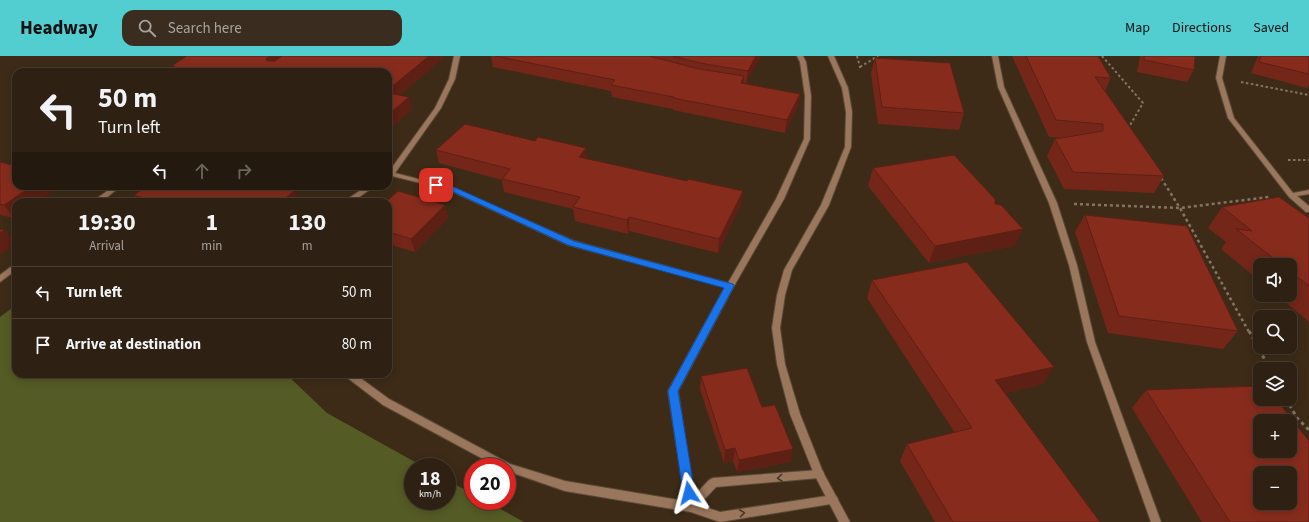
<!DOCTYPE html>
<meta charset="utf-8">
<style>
body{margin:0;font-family:"Source Sans 3",sans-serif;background:#3a2d20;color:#f1f3f6;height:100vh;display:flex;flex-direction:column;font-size:15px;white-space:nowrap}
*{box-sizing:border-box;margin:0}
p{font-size:13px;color:#a7a39f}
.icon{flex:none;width:22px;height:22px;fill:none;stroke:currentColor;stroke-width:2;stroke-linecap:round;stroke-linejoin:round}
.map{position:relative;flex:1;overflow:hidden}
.side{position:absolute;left:12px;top:142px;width:380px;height:180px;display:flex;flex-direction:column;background:#2e2012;border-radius:12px;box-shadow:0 2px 10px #0003,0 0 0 1px #493e32}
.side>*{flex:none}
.top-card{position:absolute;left:12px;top:12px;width:380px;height:122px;border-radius:12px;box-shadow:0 2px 10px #0003,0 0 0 1px #493e32;background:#2e2012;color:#f1f3f6;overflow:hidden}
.controls{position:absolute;left:1253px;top:202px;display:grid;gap:8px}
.controls a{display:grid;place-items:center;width:44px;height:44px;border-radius:8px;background:#2e2012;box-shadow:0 2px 10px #0003,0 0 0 1px #493e32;font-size:20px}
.speed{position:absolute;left:404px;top:402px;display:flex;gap:8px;font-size:20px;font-weight:700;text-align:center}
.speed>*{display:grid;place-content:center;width:52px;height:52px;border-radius:50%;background:#2e2012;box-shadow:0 2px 10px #0003,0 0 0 1px #493e32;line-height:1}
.speed small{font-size:10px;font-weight:400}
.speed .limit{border:6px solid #d22;background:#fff;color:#111}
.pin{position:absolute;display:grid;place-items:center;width:34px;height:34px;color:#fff;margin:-17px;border-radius:8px;box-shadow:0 2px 6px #0006}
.me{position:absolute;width:44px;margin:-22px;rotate:351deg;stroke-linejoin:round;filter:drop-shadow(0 0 3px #0008)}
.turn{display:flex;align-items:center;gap:14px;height:84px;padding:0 20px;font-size:18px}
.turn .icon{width:52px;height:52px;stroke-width:2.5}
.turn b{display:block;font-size:28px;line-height:34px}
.lanes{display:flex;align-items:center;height:38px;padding:0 20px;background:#0003;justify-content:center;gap:20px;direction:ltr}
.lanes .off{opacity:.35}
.eta{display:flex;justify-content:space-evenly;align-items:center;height:68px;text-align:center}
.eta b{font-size:24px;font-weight:700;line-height:28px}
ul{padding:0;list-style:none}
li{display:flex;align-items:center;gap:12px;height:52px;padding:0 20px;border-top:1px solid #493e32}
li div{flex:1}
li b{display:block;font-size:15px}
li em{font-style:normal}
header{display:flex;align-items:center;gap:24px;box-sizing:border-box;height:56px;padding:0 20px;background:#52cdd0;color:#111}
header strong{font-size:19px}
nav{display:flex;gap:22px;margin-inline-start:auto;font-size:14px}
.search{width:280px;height:36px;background:#3a2d20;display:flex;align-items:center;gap:10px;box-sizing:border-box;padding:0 14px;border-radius:12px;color:#a7a39f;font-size:15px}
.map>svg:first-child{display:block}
.green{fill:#555b25}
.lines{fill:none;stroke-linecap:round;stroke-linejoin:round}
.lane-casing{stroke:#5a4937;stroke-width:2}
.street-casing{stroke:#5a4937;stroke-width:2}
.path-far2{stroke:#847464;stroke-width:2;stroke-dasharray:2.5 2.5;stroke-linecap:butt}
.path-far1{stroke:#847464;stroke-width:2.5;stroke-dasharray:3 3;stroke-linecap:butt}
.path{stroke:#847464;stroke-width:3;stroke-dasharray:3.5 3.5;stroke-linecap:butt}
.lane{fill:#99765c;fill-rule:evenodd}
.street{fill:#99765c;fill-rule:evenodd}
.wall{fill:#742619}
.shaded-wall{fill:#5e1f14}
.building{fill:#872c1d;stroke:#5e1f14;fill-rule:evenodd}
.oneway{stroke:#493729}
.route{fill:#1a73e8;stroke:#114b97}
</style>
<header>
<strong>Headway</strong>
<div class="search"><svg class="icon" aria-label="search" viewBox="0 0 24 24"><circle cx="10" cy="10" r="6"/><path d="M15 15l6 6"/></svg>Search here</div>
<nav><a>Map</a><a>Directions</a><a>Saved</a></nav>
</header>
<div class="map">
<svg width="1309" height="466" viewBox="0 0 1309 466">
<rect width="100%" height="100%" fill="#3d2b18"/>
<path class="green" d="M 16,249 L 16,318 L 286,318 L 327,357 L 424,411 L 413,411 L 413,445 L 447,445 L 447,424 L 473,438 L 473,445 L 486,445 L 524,466 L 0,466 L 0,261 Z"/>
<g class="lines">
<defs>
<g id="lane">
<path d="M 454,0 L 460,0 L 455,23 L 441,52 L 395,117 L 453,132 L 574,185 L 728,227 L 776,143 L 804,83 L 805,40 L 800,6 L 797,0 L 803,0 L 806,6 L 811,40 L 810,83 L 784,143 L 734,230 L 678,335 L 694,440 L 709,424 L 713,422 L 819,414 L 823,415 L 824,418 L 823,421 L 819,422 L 716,431 L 699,449 L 720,456 L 833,439 L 837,441 L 838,444 L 837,447 L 720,466 L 691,456 L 565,435 L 507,415 L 507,411 L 498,411 L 383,349 L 345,320 L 344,318 L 355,318 L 389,343 L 510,408 L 565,425 L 685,445 L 668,335 L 725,231 L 568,189 L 449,134 L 392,120 L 388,122 L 388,117 L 435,52 L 449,23 Z"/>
<path d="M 367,130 L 375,130 L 352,146 L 343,146 Z"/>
</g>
<g id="street">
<path d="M 828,0 L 834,0 L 848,32 L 852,56 L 851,91 L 829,149 L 792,214 L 785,239 L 780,272 L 785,308 L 800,358 L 823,416 L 850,466 L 839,466 L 814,418 L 790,358 L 777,308 L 772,272 L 777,239 L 784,214 L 821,149 L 845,91 L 846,56 L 842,32 Z"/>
<path d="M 992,0 L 998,0 L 1004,31 L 1057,147 L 1077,209 L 1095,286 L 1161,466 L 1151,466 L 1087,286 L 1069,209 L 1049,147 L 998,31 Z"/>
<path d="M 1220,0 L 1226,0 L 1222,22 L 1234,62 L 1293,137 L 1309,134 L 1309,138 L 1297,140 L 1309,150 L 1309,156 L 1306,156 L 1289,141 L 1228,62 L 1216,22 Z"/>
<path d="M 114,130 L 121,130 L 101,146 L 92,146 Z"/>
<path d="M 16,207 L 16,214 L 0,226 L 0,219 Z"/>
</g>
</defs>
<use href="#lane" class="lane-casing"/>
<use href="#street" class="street-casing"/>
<g class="path-far2">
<path d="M 857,0 L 860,11 L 858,12"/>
<path d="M 1102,0 L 1143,47 L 1129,71 L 1130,72"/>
<path d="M 860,11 L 878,0"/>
<path d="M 1241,26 L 1309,39"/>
<path d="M 1288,104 L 1309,104"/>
</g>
<g class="path-far1">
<path d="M 1161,122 L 1180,152 L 1249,276"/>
<path d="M 1074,148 L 1180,152 L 1269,141"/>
</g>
<g class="path">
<path d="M 1249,275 L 1270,313"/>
<path d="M 1286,343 L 1297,362 L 1309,374"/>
</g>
<use href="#lane" class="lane"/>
<use href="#street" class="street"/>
</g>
<g class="wall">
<path d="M 491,0 L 761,0 L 746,27 L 744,26 L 743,27 L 800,38 L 798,50 L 785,77 L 673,54 L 673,53 L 612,41 L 611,35 L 493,11 Z"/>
<path d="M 1012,0 L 1098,0 L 1111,22 L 1105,35 L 1164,120 L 1154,137 L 1064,133 L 1047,100 L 1055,83 L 1060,82 L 1049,81 Z"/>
<path d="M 1140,0 L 1195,0 L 1194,14 L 1187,26 L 1137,16 Z"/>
<path d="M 1258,0 L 1309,0 L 1309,29 L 1307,32 L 1251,17 Z"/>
<path d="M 443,2 L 400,39 L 412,53 L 388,75 L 388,16 L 176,16 L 173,9 Z"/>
<path d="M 875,2 L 964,57 L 959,74 L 878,68 L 871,18 Z"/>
<path d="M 436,94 L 587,103 L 741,148 L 718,197 L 629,175 L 628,178 L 575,165 L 573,153 L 504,136 L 502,124 L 439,107 Z"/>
<path d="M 0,106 L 60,130 L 14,162 L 0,159 Z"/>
<path d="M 873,112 L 995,148 L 1015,190 L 929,207 L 868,130 Z"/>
<path d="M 134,139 L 300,146 L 139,146 Z"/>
<path d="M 388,146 L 445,149 L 448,162 L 415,196 L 388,188 Z"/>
<path d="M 1222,151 L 1309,162 L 1309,266 L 1277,239 L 1290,239 L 1290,209 L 1260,209 L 1260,225 L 1221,193 L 1226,186 L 1208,172 Z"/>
<path d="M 1085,159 L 1238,275 L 1223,293 L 1108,277 L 1075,176 Z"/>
<path d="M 872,224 L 1043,328 L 1005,337 L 1100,466 L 935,466 L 900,405 L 907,388 L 955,377 L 867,242 Z"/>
<path d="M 701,320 L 762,351 L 790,406 L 737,416 L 733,405 L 724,407 L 700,333 Z"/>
<path d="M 1146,334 L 1309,466 L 1202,466 L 1132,352 Z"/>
</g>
<g class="shaded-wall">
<path d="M 270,0 L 291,0 L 271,15 L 266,3 Z"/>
<path d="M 429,0 L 443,0 L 443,2 L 389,49 L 388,45 L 388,34 Z"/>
<path d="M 756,0 L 761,0 L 746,27 L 748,15 Z"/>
<path d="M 744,20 L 743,33 L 741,27 Z"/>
<path d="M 800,38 L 798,50 L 785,77 L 787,64 Z"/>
<path d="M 409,41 L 412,53 L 388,75 L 388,59 Z"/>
<path d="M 586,92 L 587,105 L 579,101 Z"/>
<path d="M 32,130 L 60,130 L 38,146 L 16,146 L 16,161 L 14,162 L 4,149 Z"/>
<path d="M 295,134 L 300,146 L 281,146 Z"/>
<path d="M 743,135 L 741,148 L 718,197 L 719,183 Z"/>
<path d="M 445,149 L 448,162 L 415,196 L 411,183 Z"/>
<path d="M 629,161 L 629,175 L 628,178 L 627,164 Z"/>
<path d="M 1023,173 L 1015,190 L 929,207 L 935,190 Z"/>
<path d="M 5,174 L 16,187 L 0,199 L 0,177 Z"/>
<path d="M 1054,311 L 1043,328 L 986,342 L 995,324 Z"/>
<path d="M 735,392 L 733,405 L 724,407 L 725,394 Z"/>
<path d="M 793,393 L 790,406 L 737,416 L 739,404 Z"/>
</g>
<g class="building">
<path d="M 187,0 L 270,0 L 266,3 L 267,5 L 275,5 L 282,0 L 429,0 L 388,34 L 388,16 L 179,16 L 173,9 Z"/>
<path d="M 495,0 L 649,0 L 699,13 L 744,20 L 741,27 L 800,38 L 787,64 L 673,42 L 674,41 L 611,29 L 615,24 Z"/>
<path d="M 673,0 L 756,0 L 748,15 L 700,7 Z"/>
<path d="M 1026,0 L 1098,0 L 1111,22 L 1095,21 L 1164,120 L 1073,116 L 1055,83 L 1103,75 L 1103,68 L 1056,64 Z"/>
<path d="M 1144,0 L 1195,0 L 1194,14 L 1144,4 Z"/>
<path d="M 1261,0 L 1309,0 L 1309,18 L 1259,6 Z"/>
<path d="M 875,2 L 950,7 L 964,57 L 882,51 Z"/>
<path d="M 388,37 L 409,41 L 388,59 Z"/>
<path d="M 465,68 L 535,85 L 538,81 L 586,92 L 579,101 L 687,125 L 688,123 L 743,135 L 719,183 L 629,161 L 627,164 L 573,151 L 580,141 L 502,123 L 510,113 L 436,94 Z"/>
<path d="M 954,99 L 995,143 L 995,148 L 1001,149 L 1023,173 L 935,190 L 873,112 Z"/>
<path d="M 0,106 L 16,110 L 16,130 L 32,130 L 4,149 L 0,148 Z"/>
<path d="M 147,130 L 281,130 L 295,134 L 281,146 L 187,146 L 186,145 L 185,146 L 157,146 L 134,139 Z"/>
<path d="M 398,135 L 445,149 L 411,183 L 388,176 L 388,146 L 386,146 Z"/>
<path d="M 1279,141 L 1309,162 L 1309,230 L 1290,215 L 1290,209 L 1282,209 L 1236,173 L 1252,175 L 1222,151 Z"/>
<path d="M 1085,159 L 1187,170 L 1238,275 L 1119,260 Z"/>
<path d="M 0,173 L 5,174 L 0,177 Z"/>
<path d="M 967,206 L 1054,311 L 995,324 L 1100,466 L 953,466 L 907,388 L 972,372 L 872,224 Z"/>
<path d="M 747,312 L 762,351 L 775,349 L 793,393 L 739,404 L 735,392 L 725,394 L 701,320 Z"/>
<path d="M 1260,330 L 1260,343 L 1276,343 L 1309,385 L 1309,466 L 1230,466 L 1146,334 ZM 1260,365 L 1290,365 L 1290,395 L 1260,395 ZM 1260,417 L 1290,417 L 1290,447 L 1260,447 Z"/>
</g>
<defs><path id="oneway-chevron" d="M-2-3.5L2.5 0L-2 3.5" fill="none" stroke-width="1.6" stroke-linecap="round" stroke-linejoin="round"/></defs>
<g class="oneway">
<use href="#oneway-chevron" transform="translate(780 422) rotate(175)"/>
<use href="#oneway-chevron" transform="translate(742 457) rotate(-8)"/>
</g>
<path class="route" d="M 434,127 L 454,131 L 574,185 L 733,228 L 734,230 L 678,335 L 695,437 L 693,441 L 689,442 L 685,441 L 683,437 L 668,335 L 724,232 L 568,189 L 449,134 L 434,131 Z"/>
</svg>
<div class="controls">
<a><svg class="icon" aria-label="sound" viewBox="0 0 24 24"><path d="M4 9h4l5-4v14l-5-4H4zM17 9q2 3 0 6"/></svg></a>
<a><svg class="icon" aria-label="search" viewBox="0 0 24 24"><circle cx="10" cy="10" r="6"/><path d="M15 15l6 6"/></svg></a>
<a><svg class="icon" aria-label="layers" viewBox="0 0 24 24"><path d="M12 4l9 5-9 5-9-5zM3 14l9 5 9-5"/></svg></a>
<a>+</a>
<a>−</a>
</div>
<div class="speed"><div>18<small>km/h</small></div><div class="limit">20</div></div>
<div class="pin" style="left:436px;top:129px;background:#d93025"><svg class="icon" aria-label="arrive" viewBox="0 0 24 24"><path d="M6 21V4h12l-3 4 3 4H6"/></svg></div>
<svg class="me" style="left:689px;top:437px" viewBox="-20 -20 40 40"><path d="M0-17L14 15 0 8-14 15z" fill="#1a73e8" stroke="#fff" stroke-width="4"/></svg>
<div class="top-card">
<div class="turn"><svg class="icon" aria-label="left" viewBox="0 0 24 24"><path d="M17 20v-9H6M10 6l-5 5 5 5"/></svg><div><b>50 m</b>Turn left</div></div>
<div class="lanes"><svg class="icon" aria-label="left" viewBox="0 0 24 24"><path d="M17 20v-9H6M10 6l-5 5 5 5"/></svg><svg class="icon off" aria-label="ahead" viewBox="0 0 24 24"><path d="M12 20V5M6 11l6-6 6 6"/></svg><svg class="icon off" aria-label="right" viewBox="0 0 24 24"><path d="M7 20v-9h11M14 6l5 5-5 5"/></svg></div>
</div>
<section class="side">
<div class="eta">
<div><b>19:30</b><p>Arrival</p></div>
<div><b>1</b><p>min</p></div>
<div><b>130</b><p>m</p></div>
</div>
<ul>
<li><svg class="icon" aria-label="left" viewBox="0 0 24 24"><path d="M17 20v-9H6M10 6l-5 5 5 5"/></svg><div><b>Turn left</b></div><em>50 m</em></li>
<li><svg class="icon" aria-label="arrive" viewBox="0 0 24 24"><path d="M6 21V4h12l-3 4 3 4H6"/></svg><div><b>Arrive at destination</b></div><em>80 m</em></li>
</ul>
</section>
</div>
